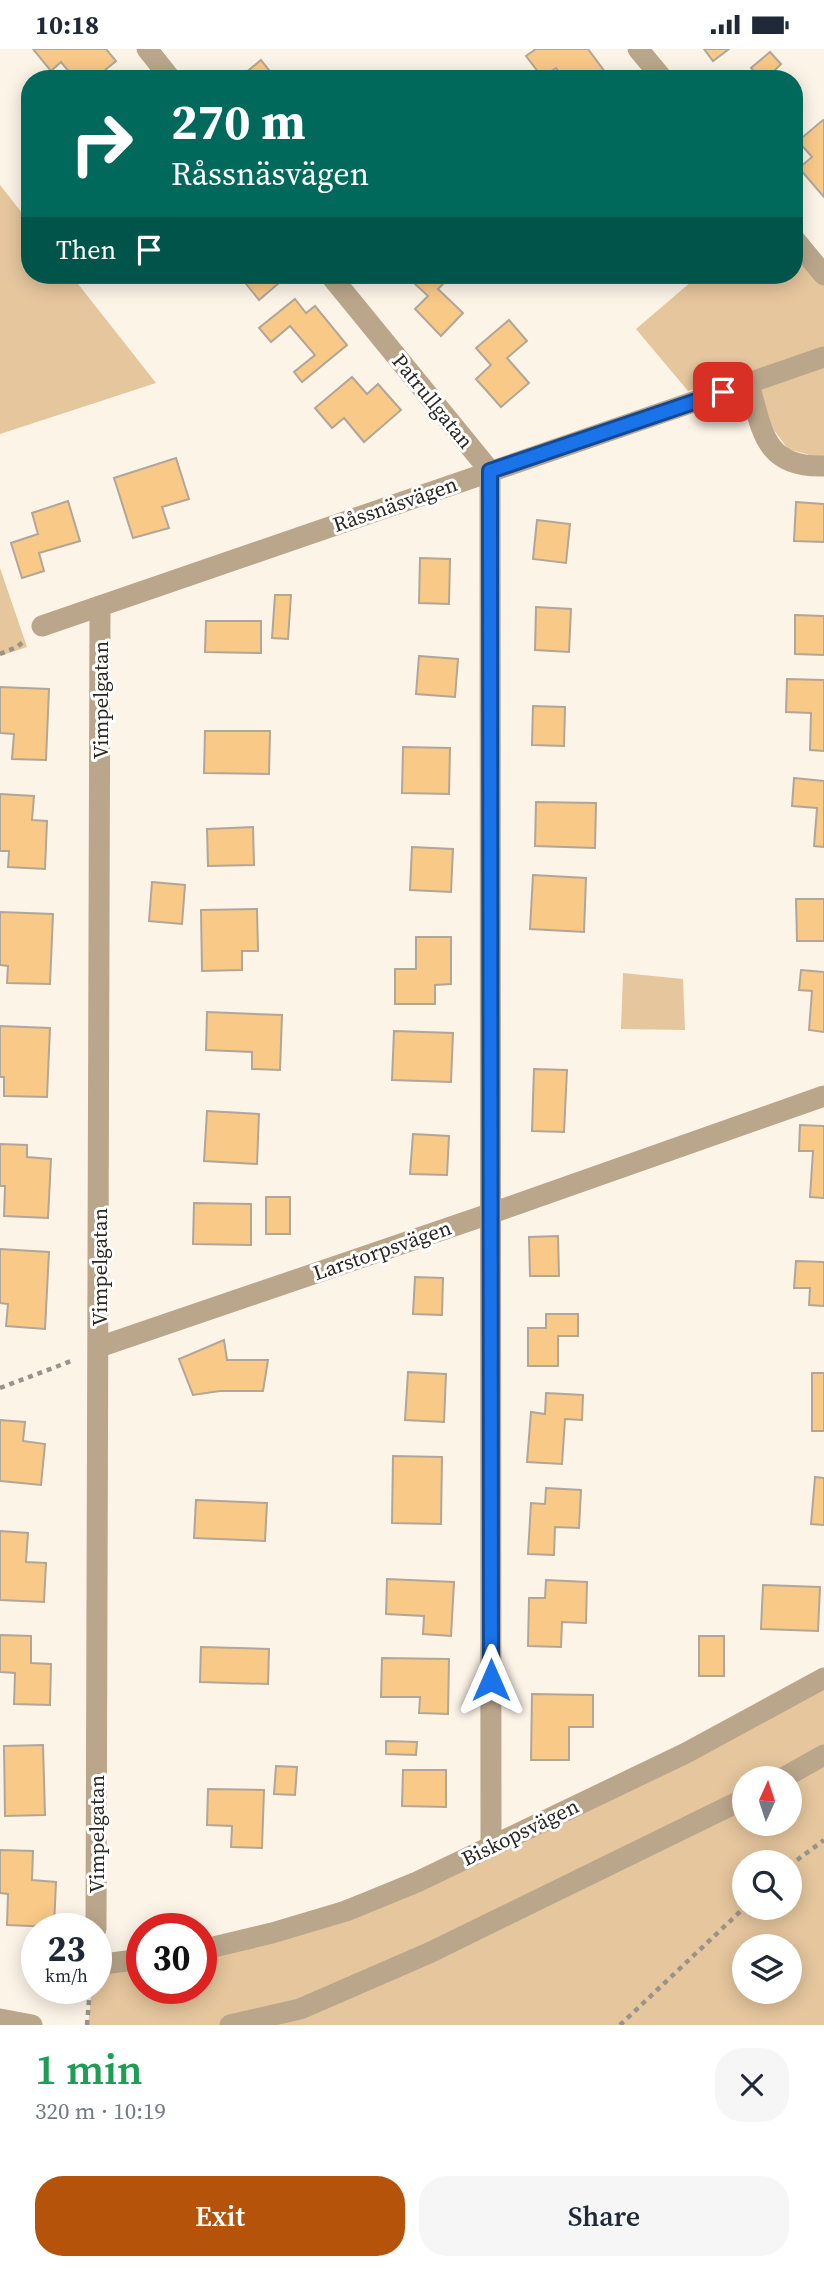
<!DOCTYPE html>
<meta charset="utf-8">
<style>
body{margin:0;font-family:"Source Serif 4",serif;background:#f6f6f7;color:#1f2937;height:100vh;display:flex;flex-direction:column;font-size:26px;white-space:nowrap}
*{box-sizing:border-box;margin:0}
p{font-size:23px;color:#747a83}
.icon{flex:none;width:38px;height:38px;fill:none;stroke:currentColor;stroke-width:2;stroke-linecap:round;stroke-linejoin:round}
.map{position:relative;height:1976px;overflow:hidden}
.drawer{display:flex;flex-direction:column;background:#fff;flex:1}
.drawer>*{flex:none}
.hud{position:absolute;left:21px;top:21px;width:782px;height:214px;border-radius:28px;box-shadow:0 4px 18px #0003;background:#00695c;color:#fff;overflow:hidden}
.needle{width:46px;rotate:3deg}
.fabs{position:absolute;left:732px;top:1717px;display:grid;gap:14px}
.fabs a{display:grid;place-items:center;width:70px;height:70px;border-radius:50%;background:#fff;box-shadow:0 4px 18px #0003;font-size:35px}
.speed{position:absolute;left:21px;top:1864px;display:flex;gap:14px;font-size:35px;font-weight:700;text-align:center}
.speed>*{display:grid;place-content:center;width:91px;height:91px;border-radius:50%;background:#fff;box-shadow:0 4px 18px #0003;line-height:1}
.speed small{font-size:18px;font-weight:400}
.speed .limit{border:10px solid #d22;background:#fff;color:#111}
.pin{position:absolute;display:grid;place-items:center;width:60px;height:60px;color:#fff;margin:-30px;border-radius:14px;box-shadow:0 4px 10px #0006}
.me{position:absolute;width:77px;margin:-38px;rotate:0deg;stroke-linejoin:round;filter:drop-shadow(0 0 5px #0008)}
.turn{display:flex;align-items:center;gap:24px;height:147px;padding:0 35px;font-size:32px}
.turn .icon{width:91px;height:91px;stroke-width:2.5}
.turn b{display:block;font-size:49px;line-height:60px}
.then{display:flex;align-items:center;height:66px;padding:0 35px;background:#0003;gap:14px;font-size:26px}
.round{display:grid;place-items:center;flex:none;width:74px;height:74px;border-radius:28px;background:#f6f6f7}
.summary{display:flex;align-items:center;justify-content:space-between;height:119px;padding:0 35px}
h1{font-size:42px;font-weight:600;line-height:52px;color:#1e9e55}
.action{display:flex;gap:14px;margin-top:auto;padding:14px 35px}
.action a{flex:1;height:80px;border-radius:28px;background:#b45309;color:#fff;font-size:28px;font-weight:600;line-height:80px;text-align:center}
.action a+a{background:#f6f6f7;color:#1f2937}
.status{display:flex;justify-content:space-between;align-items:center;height:49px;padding:0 35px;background:#fff;direction:ltr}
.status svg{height:19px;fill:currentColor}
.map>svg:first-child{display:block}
.green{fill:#e5c69d;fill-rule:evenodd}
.building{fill:#f9c988;stroke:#b1a698;stroke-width:2}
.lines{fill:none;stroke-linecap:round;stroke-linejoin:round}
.path{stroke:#9a938a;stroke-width:4.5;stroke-dasharray:5 5;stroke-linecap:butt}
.street{stroke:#baa68b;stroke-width:21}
.route-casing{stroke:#114b97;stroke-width:18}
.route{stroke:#1a73e8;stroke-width:12}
.labels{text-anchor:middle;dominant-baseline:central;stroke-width:6;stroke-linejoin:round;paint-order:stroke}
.street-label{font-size:21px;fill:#2b2721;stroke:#fff}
</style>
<div class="status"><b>10:18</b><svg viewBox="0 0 49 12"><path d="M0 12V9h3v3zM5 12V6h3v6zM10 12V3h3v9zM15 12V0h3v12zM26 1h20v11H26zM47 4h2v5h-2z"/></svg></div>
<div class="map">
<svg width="824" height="1976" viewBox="0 0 824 1976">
<rect width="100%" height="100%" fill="#fdf4e8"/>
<g class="green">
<path d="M 0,136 L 30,174 L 30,226 L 71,226 L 156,334 L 0,385 Z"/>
<path d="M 795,174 L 824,210 L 824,410 L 788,400 L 767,372 L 756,321 L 688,342 L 636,280 L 699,226 L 794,226 Z"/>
<path d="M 0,519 L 27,598 L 0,607 Z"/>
<path d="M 623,924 L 683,930 L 685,981 L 621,980 Z"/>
<path d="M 824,1622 L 824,1976 L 88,1976 L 92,1939 L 96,1939 L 96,1920 L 142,1910 L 142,1939 L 201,1939 L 201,1896 L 262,1882 L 497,1794 ZM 744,1729 L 789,1729 L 789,1774 L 744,1774 ZM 744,1813 L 789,1813 L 789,1858 L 744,1858 ZM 744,1897 L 789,1897 L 789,1942 L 744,1942 Z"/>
</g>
<g class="building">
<path d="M 33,0 L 106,0 L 116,12 L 94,30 L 75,30 L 61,13 L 51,22 Z"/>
<path d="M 536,0 L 588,0 L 608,27 L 605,30 L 564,30 L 556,19 L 542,28 L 526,7 Z"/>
<path d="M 704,0 L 729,0 L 713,12 Z"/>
<path d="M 770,3 L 781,15 L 771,25 L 775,30 L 760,30 L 751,19 Z"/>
<path d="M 261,11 L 276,30 L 238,30 Z"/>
<path d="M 823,71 L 824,72 L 824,148 L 799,119 L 812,108 L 798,92 Z"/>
<path d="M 239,226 L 284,226 L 286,228 L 259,251 Z"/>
<path d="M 422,226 L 452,226 L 438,240 L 463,264 L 441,287 L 415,260 L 428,247 L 414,234 Z"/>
<path d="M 295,250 L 306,264 L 315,257 L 347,296 L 302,333 L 294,323 L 315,306 L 290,277 L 271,293 L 259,279 Z"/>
<path d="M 509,271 L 527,292 L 507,309 L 529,334 L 501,358 L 476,330 L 491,316 L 476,299 Z"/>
<path d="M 352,328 L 367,345 L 378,335 L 401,361 L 364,393 L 344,369 L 332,379 L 315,359 Z"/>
<path d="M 176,409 L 189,450 L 162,458 L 169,479 L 133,489 L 114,429 Z"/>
<path d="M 68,452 L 80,492 L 39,504 L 44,522 L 22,529 L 11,494 L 38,485 L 32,464 Z"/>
<path d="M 796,453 L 824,455 L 824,493 L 794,492 Z"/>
<path d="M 537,471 L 570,475 L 566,514 L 533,510 Z"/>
<path d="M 420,509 L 450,510 L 449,555 L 419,554 Z"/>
<path d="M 275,546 L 291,546 L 288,590 L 272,589 Z"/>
<path d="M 536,558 L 571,560 L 569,603 L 535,601 Z"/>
<path d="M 795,566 L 824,567 L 824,606 L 795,605 Z"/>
<path d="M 206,572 L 261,572 L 261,604 L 205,603 Z"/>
<path d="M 419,607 L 458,610 L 455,648 L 416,645 Z"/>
<path d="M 787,630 L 824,631 L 824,702 L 810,701 L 811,664 L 786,663 Z"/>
<path d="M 0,638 L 49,640 L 46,711 L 12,710 L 14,685 L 0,684 Z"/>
<path d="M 533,657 L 565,658 L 564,697 L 532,696 Z"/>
<path d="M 205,682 L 270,682 L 269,725 L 204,724 Z"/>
<path d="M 403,698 L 450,699 L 449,745 L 402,744 Z"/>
<path d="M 794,729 L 824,732 L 824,798 L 814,797 L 817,759 L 792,757 Z"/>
<path d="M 0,745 L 34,747 L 32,771 L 47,772 L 45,820 L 8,818 L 9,802 L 0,802 Z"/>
<path d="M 536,753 L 596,754 L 595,799 L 535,797 Z"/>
<path d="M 253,778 L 254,816 L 208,817 L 207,780 Z"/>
<path d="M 412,798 L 453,800 L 451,843 L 410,841 Z"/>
<path d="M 533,826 L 586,829 L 584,883 L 530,880 Z"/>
<path d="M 152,833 L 185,836 L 182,875 L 149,872 Z"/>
<path d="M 796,850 L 824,850 L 824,892 L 797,892 Z"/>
<path d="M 257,860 L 258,902 L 242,902 L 242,921 L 202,922 L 201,861 Z"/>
<path d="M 0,863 L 53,865 L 50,935 L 7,934 L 8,917 L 0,916 Z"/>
<path d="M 416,888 L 451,888 L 451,935 L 435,936 L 435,955 L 395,955 L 395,920 L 416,920 Z"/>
<path d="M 801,921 L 824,923 L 824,983 L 809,981 L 812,942 L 799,941 Z"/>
<path d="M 207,963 L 282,966 L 280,1021 L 252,1020 L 252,1003 L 206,1001 Z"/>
<path d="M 0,977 L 50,979 L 47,1048 L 4,1047 L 4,1028 L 0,1028 Z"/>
<path d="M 394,982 L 453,984 L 451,1033 L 392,1031 Z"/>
<path d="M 534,1020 L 567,1021 L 564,1083 L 532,1082 Z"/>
<path d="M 207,1062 L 259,1065 L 257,1115 L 204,1112 Z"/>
<path d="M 800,1076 L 824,1077 L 824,1149 L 810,1148 L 813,1102 L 799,1102 Z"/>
<path d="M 413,1085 L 449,1087 L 447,1126 L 410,1125 Z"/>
<path d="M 0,1095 L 27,1096 L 27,1108 L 51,1110 L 48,1169 L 4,1167 L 5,1137 L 0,1137 Z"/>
<rect x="266" y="1148" width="24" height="37"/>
<path d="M 194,1154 L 251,1155 L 251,1196 L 193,1195 Z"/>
<path d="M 558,1187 L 559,1227 L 530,1227 L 529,1188 Z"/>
<path d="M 0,1200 L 49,1203 L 45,1280 L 6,1277 L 8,1255 L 0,1254 Z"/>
<path d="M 796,1212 L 824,1213 L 824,1257 L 809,1256 L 810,1239 L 794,1239 Z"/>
<path d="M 415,1228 L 443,1229 L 442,1266 L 413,1265 Z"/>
<path d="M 546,1265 L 578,1265 L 578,1287 L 558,1287 L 558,1317 L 528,1317 L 528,1279 L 546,1279 Z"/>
<path d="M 224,1291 L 227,1311 L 268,1311 L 263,1342 L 220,1342 L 193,1346 L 179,1310 Z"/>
<path d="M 408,1323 L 446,1325 L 444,1373 L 405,1371 Z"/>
<rect x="812" y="1324" width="12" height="58"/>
<path d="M 546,1344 L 583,1346 L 582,1371 L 565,1370 L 562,1415 L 527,1413 L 531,1363 L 545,1365 Z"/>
<path d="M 0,1371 L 25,1373 L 23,1392 L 45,1395 L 41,1436 L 0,1432 Z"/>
<path d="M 393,1407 L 442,1408 L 441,1475 L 392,1474 Z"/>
<path d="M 815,1428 L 824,1429 L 824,1476 L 811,1475 Z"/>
<path d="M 546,1439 L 581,1441 L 579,1479 L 555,1478 L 554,1506 L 528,1505 L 531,1454 L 545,1455 Z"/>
<path d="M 196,1451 L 267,1454 L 265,1492 L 194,1489 Z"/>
<path d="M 0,1482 L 28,1484 L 26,1513 L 46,1514 L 44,1553 L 0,1551 Z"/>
<path d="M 387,1530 L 454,1533 L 451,1587 L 423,1585 L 424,1567 L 386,1565 Z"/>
<path d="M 546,1531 L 587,1533 L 586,1574 L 562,1573 L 561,1598 L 528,1597 L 529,1549 L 545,1549 Z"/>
<path d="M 763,1536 L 820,1538 L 818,1582 L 761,1580 Z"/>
<path d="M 0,1586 L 31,1587 L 31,1614 L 51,1615 L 50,1656 L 14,1655 L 15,1624 L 0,1623 Z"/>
<rect x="699" y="1587" width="25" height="40"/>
<path d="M 201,1598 L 269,1600 L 268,1635 L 200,1633 Z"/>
<path d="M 382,1609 L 449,1610 L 448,1665 L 419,1664 L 420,1648 L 381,1648 Z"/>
<path d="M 532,1645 L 593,1646 L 593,1678 L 569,1678 L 569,1711 L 531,1711 Z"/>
<path d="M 386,1692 L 417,1693 L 416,1706 L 386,1705 Z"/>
<path d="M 43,1696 L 45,1766 L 5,1767 L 4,1697 Z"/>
<path d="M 276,1717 L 297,1718 L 295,1746 L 274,1745 Z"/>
<path d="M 403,1721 L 446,1721 L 446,1758 L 402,1757 Z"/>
<path d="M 208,1740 L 264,1741 L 262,1799 L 231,1798 L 232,1777 L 207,1776 Z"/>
<path d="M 0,1801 L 33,1802 L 32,1831 L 56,1833 L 54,1878 L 7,1876 L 8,1845 L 0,1844 Z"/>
</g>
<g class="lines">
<g class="path">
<path d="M 0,605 L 17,598 L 24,592"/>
<path d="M 0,1339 L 74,1311"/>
<path d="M 789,1817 L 824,1791"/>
<path d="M 87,1976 L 90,1939"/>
<path d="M 620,1976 L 745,1858"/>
</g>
<g class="street">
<path d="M 147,0 L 171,30"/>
<path d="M 638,0 L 663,30"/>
<path d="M 794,190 L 824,226"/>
<path d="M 330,226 L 490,422 L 491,1796"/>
<path d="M 749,334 C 762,382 764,419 824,417"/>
<path d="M 42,577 L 824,308"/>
<path d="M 99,1298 L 492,1164 L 824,1047"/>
<path d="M 783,1729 L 824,1706"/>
<path d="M 96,1880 L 100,557"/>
<path d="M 201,1901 L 272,1884 L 346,1862 L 417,1833 L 686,1704 L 824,1629"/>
<path d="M 96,1916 L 142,1910"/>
<path d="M 0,1970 L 32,1976"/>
<path d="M 230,1976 L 300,1960 L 429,1904 L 744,1750"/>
</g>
</g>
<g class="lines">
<defs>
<path id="route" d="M 491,1631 L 490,422 L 723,343"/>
</defs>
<use href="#route" class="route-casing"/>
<use href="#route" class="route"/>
</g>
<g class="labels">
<g class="street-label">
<text transform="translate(433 352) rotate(51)">Patrullgatan</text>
<text transform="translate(395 455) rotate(-19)">Råssnäsvägen</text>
<text transform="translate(100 651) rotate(-90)">Vimpelgatan</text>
<text transform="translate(382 1201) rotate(-19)">Larstorpsvägen</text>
<text transform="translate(99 1218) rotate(-90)">Vimpelgatan</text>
<text transform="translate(520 1783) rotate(-26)">Biskopsvägen</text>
<text transform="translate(96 1785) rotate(-90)">Vimpelgatan</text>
</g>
</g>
</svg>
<div class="fabs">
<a><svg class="needle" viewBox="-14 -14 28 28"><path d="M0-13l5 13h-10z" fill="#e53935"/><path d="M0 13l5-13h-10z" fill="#747a83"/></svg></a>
<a><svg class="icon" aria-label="search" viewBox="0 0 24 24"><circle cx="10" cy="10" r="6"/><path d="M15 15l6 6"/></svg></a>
<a><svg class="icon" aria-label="layers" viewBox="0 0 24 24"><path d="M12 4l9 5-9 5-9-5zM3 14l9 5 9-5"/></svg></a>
</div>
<div class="speed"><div>23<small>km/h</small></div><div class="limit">30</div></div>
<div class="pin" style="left:723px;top:343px;background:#d93025"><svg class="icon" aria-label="arrive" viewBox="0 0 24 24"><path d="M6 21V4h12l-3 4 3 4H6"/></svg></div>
<svg class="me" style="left:491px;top:1631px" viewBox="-20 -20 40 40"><path d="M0-17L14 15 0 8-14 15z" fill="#1a73e8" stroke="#fff" stroke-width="4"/></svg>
<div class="hud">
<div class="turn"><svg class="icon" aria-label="right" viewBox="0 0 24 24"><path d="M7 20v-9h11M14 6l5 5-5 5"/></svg><div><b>270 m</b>Råssnäsvägen</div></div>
<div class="then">Then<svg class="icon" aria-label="arrive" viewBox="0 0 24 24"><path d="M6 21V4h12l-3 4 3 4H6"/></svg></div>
</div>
</div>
<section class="drawer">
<div class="summary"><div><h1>1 min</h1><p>320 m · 10:19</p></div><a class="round"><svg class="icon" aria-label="close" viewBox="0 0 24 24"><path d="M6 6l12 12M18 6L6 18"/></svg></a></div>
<div class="action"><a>Exit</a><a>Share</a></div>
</section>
